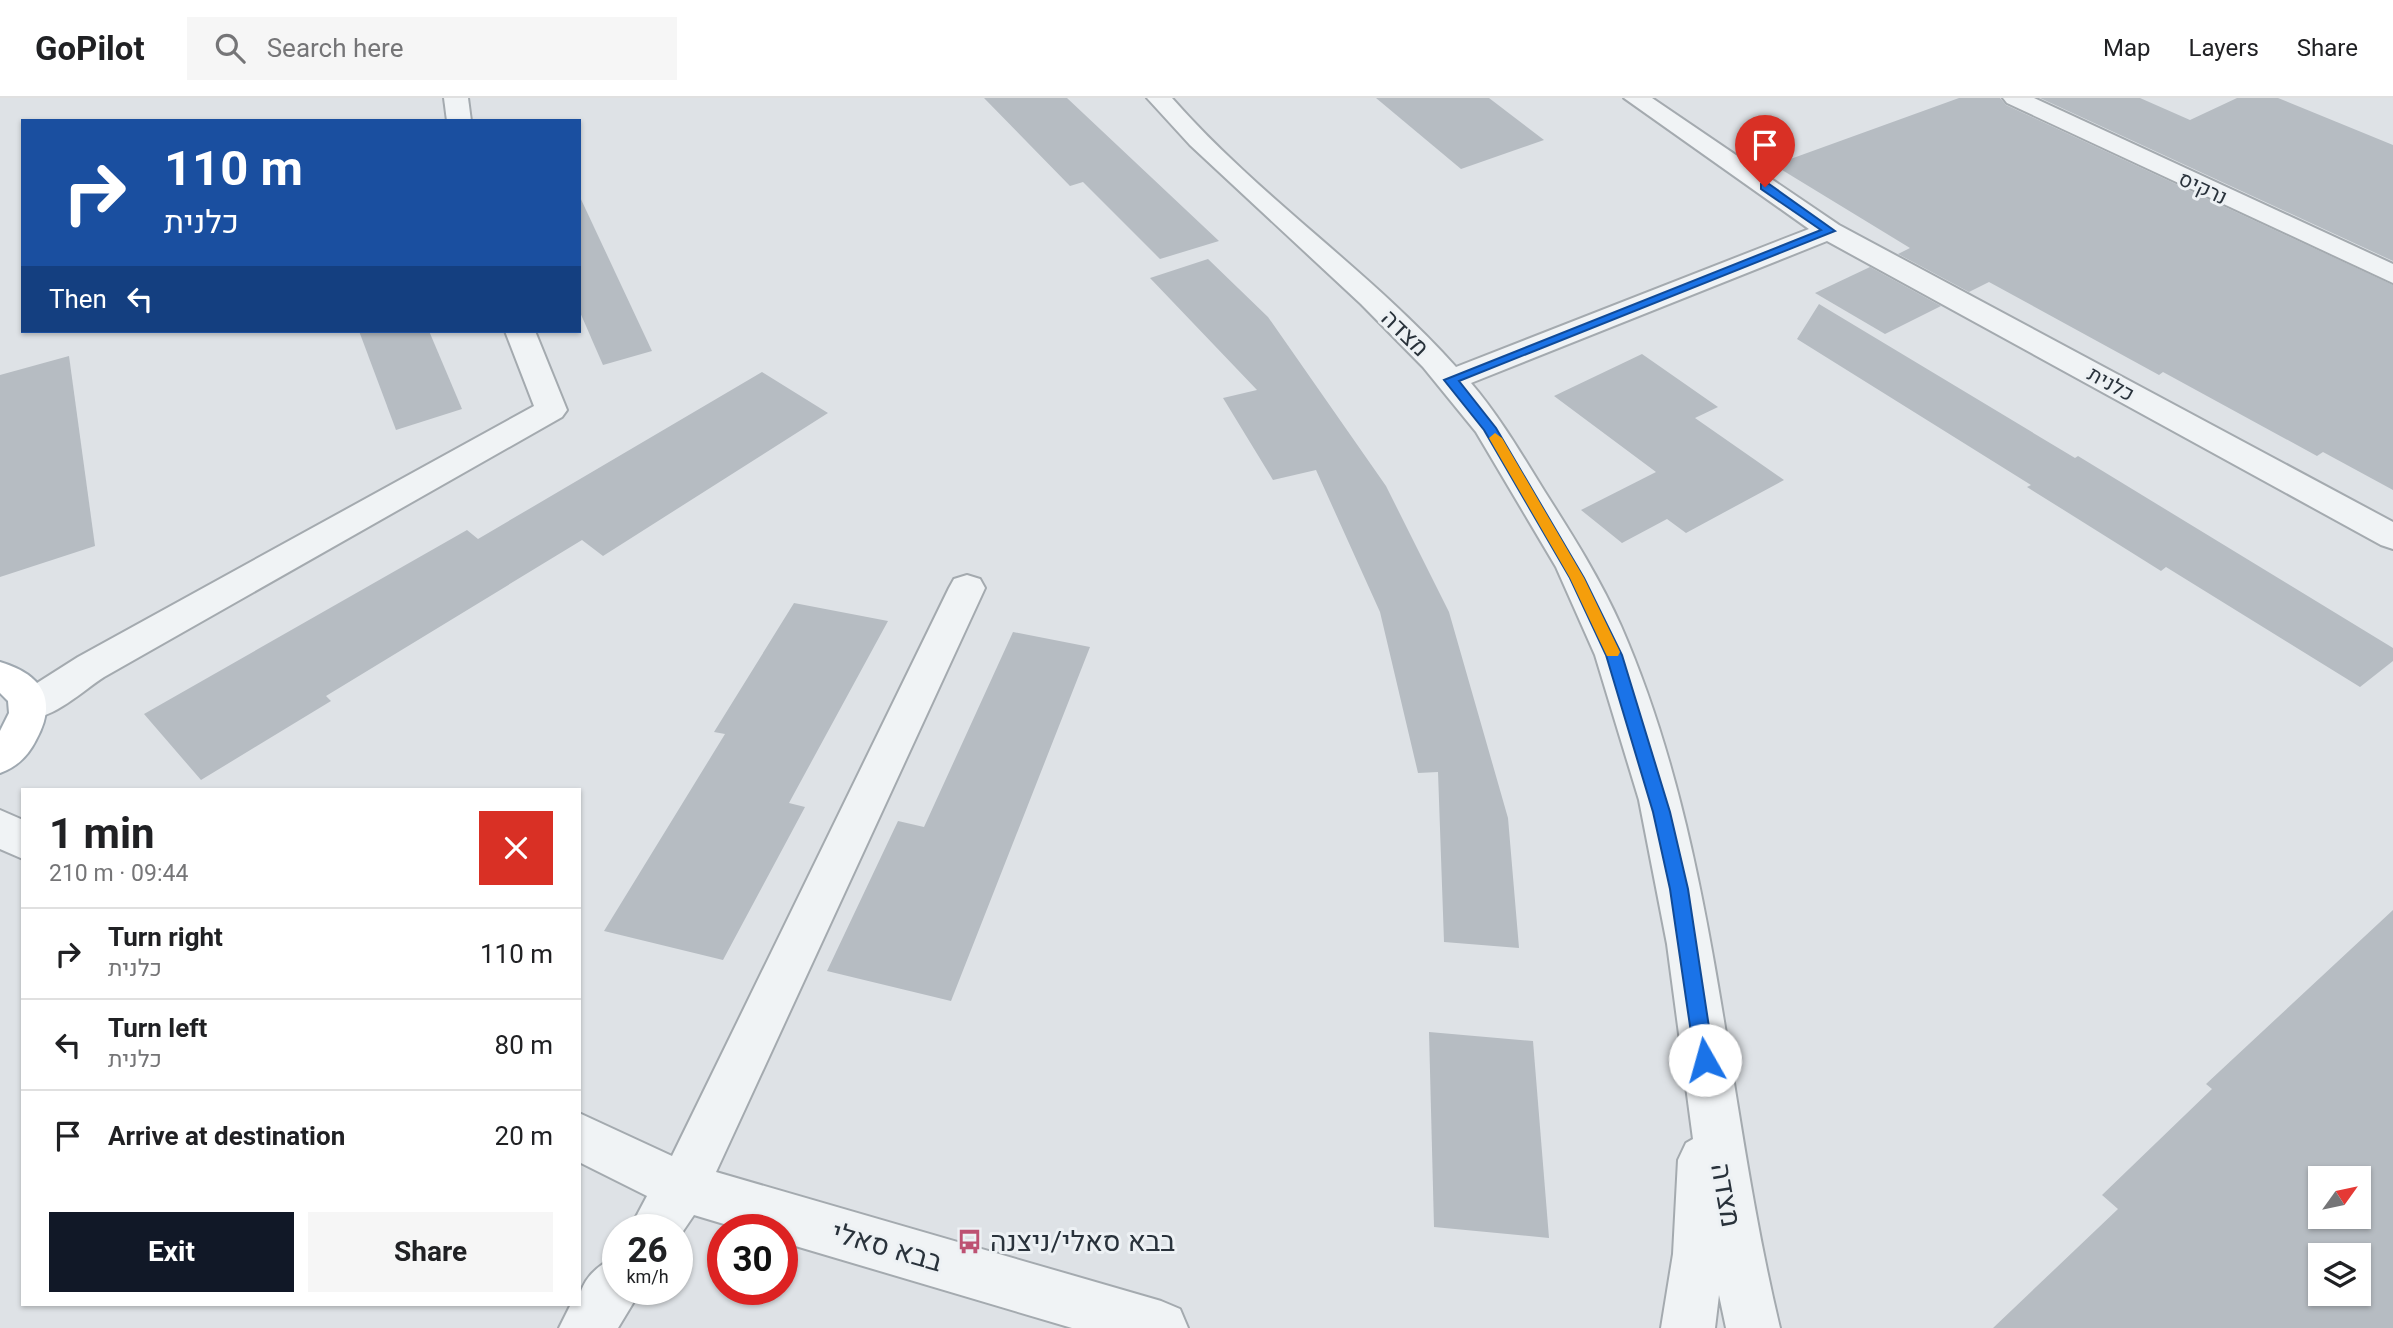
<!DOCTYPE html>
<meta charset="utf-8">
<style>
body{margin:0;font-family:Roboto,Heebo,sans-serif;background:#f6f6f6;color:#202124;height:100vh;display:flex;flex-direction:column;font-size:26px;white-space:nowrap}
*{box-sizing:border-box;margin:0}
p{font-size:23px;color:#757577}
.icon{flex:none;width:38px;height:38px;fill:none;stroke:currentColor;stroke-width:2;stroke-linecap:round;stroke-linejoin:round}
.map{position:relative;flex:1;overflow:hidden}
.sheet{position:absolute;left:21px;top:690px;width:560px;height:518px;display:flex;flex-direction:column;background:#fff;border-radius:0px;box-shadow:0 2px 5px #0004}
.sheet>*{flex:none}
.guide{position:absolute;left:21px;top:21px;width:560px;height:214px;border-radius:0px;box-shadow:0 2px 5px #0004;background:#1a4fa0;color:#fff;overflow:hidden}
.needle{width:46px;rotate:57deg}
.controls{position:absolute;left:2308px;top:1068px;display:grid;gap:14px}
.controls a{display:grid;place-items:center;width:63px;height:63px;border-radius:0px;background:#fff;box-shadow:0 2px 5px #0004;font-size:35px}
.speed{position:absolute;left:602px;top:1116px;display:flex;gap:14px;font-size:35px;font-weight:700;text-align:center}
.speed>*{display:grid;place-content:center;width:91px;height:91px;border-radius:50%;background:#fff;box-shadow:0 2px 5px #0004;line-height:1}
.speed small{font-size:18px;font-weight:400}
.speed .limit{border:10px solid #d22;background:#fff;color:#111}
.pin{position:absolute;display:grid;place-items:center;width:60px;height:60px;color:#fff;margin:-72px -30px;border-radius:50% 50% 50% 0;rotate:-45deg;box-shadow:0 0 7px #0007}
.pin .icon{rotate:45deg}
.me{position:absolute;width:77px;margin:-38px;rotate:353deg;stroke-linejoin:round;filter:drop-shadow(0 0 5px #0008)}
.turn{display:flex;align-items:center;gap:24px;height:147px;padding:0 28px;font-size:32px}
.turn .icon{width:91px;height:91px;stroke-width:2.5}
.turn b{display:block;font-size:49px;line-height:60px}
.then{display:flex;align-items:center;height:66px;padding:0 28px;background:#0003;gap:14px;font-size:26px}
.round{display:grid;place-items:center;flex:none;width:74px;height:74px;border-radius:0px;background:#f6f6f6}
.summary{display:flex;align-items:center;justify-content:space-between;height:119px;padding:0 28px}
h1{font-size:42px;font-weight:700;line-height:52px}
.button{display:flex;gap:14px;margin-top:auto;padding:14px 28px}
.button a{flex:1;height:80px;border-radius:0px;background:#111827;color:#fff;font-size:28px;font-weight:700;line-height:80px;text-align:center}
.button a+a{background:#f6f6f6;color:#202124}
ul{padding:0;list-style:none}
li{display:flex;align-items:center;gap:21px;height:91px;padding:0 28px;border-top:2px solid #e0e0e0}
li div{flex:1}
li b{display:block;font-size:26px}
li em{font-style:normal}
header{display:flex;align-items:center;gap:42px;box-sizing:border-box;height:98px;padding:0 35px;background:#fff;border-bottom:2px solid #e0e0e0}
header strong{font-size:33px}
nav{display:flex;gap:38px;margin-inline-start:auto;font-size:24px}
.search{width:490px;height:63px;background:#f6f6f6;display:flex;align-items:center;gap:18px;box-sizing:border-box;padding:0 24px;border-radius:0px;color:#757577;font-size:26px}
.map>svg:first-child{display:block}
.building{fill:#b6bcc2;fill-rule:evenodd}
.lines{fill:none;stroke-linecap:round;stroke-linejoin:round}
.minor-casing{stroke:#a4aaaf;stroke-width:4}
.major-casing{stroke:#9fa8b0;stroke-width:4}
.minor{fill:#f0f3f5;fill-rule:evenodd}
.major{fill:#fff;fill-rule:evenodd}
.route{fill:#1a73e8;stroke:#114b97;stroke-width:2}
.slow{fill:#f59e0b}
.labels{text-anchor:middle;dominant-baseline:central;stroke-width:6;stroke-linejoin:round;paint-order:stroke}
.far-street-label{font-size:21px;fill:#29323b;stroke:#edf1f4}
.street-label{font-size:24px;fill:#29323b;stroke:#edf1f4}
.near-street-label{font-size:28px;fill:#29323b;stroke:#edf1f4}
.near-poi-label{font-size:28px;fill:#29323b;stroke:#edf1f4;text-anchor:start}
</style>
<header>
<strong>GoPilot</strong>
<div class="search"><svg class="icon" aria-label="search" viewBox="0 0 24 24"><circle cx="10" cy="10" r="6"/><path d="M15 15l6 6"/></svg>Search here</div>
<nav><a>Map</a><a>Layers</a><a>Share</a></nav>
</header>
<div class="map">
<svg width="2393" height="1230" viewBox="0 0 2393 1230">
<rect width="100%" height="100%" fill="#dee2e6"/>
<g class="building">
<path d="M 984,0 L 1067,0 L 1219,143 L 1160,161 L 1083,84 L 1070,88 Z"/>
<path d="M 1376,0 L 1489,0 L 1544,42 L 1461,71 Z"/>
<path d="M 1959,0 L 2000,0 L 2006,7 L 2393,187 L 2393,392 L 2323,354 L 2317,358 L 2163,274 L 2159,277 L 1989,184 L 1969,194 L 1898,156 L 1910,150 L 1774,67 Z"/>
<path d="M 2040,0 L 2140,0 L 2190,22 L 2237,0 L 2278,0 L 2393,47 L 2393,163 Z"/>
<path d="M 579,97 L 652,253 L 603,267 L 579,212 Z"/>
<path d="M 1208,161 L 1268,219 L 1386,388 L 1449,514 L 1508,720 L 1519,850 L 1444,844 L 1438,674 L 1418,675 L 1380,514 L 1316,372 L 1273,382 L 1223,300 L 1257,292 L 1150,180 Z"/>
<path d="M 1870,169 L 1941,208 L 1885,236 L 1815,195 Z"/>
<path d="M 1819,206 L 2075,360 L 2078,358 L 2393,550 L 2393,563 L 2360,589 L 2166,469 L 2161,473 L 2027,389 L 2031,387 L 1797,241 Z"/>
<path d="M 359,233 L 429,233 L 462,311 L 396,332 Z"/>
<path d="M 1642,256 L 1718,309 L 1695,320 L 1784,382 L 1686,435 L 1667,421 L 1622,445 L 1581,412 L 1656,374 L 1554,298 Z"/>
<path d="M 69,258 L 95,448 L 0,479 L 0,277 Z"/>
<path d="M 762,274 L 828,315 L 603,458 L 582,442 L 326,598 L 331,603 L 201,682 L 144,616 L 467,432 L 478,441 Z"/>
<path d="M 794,505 L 888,523 L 789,705 L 805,709 L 723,862 L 604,833 L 725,636 L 714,634 Z"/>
<path d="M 1013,534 L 1090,549 L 951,903 L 827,873 L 898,723 L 924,729 Z"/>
<path d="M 2393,812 L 2393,1230 L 1993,1230 L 2118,1111 L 2102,1097 L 2212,991 L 2206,986 ZM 2320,1080 L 2359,1080 L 2359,1118 L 2320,1118 ZM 2320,1157 L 2359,1157 L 2359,1195 L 2320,1195 Z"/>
<path d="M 1429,934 L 1533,943 L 1549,1140 L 1434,1129 Z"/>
</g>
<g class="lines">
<defs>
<g id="minor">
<path d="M 444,0 L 468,0 L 471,23 L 447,23 Z"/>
<path d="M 1147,0 L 1172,0 C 1258,98 1369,172 1456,269 L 1809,131 L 1624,0 L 1652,0 L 1839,127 L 2393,424 L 2393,451 L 2381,447 L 1827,143 L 1471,285 C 1500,319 1522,357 1545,394 C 1573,438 1600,481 1621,528 C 1718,750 1724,997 1780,1230 L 1726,1230 L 1719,1197 L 1715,1230 L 1661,1230 L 1673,1156 L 1678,1062 L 1686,1045 L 1693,1041 L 1667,846 L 1639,702 L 1595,557 L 1556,469 L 1476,334 L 1423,269 L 1361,206 L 1190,47 Z"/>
<path d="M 2003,0 L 2034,0 L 2393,166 L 2393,185 L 2007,5 Z"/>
<path d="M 505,233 L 535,233 L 567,312 L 562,319 L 104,579 C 79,595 46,629 15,619 L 10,609 L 15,599 L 78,559 L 534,308 Z"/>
<path d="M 967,477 L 980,481 L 985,490 L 716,1074 L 1161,1203 L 1180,1211 L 1188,1230 L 1072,1230 L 782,1144 L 782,1132 L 744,1132 L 694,1117 L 677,1142 L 677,1132 L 629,1132 L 647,1098 L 579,1064 L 579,1015 L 672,1058 L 949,490 L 954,481 Z"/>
<path d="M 0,712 L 23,722 L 23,761 L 0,751 Z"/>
<path d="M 618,1158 L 618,1192 L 641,1192 L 618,1230 L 559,1230 L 571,1206 L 579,1206 C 579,1183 598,1166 618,1158 Z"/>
</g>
<path id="major" d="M 0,564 C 43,577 58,602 36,642 C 28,658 17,669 0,675 L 0,633 L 9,615 L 8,603 L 0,595 Z"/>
</defs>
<use href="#minor" class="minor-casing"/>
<use href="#major" class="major-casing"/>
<use href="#minor" class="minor"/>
<use href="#major" class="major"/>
</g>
<path class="route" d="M 1761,86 L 1769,86 L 1835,133 L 1459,283 L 1496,330 L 1584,480 L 1622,557 L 1670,714 L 1688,791 L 1714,962 L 1712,969 L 1705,971 L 1698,969 L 1695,962 L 1670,791 L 1653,714 L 1606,557 L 1570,480 L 1484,332 L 1444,282 L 1821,132 L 1761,91 Z"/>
<path class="slow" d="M 1495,335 L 1502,340 L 1584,480 L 1620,554 L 1618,558 L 1607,558 L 1605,554 L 1570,480 L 1489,340 Z"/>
<defs>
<symbol id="bus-bare" viewBox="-9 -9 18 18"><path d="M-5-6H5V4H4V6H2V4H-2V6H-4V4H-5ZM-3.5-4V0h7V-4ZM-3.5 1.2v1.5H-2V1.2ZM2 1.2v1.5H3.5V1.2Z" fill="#bd5172" stroke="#edf1f4" stroke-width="2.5" paint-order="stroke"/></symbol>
</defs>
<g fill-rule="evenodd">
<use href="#bus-bare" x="952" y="1126" width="35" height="35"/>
</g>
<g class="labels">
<g class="far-street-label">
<text transform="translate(2203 90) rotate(25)">נרקיס</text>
<text transform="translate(2111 286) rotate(29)">כלנית</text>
</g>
<g class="street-label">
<text transform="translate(1405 235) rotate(44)">מצדה</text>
</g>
<g class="near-street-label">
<text transform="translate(1726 1097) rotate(80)">מצדה</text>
<text transform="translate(887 1149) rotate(16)">בבא סאלי</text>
</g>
<g class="near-poi-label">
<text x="990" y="1143">בבא סאלי/ניצנה</text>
</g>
</g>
</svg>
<div class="controls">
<a><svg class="needle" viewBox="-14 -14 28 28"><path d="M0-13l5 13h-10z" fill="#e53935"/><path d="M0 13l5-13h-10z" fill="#757577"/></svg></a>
<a><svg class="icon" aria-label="layers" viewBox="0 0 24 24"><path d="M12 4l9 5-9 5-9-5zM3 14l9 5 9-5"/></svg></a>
</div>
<div class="speed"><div>26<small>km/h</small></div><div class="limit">30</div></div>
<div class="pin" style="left:1765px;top:89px;background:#d93025"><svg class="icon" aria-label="arrive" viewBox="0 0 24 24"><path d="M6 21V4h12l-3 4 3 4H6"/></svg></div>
<svg class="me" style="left:1705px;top:962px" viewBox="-20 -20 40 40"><circle r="19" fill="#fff"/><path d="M0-13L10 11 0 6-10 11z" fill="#1a73e8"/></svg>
<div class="guide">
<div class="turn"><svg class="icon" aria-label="right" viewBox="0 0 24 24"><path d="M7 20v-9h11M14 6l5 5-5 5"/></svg><div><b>110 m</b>כלנית</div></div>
<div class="then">Then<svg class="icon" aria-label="left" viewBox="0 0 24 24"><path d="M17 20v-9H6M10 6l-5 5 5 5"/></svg></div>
</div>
<section class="sheet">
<div class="summary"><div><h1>1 min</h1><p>210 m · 09:44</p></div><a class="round" style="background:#d93025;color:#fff"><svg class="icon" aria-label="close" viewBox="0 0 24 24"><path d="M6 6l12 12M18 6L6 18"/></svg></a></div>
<ul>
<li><svg class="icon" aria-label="right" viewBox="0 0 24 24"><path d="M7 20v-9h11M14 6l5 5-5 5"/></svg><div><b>Turn right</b><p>כלנית</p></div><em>110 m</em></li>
<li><svg class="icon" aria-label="left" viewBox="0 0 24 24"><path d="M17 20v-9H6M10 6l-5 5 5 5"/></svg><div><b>Turn left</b><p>כלנית</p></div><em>80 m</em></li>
<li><svg class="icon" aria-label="arrive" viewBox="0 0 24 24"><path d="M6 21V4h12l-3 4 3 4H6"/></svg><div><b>Arrive at destination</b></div><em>20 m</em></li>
</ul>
<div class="button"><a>Exit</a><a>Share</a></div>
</section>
</div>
